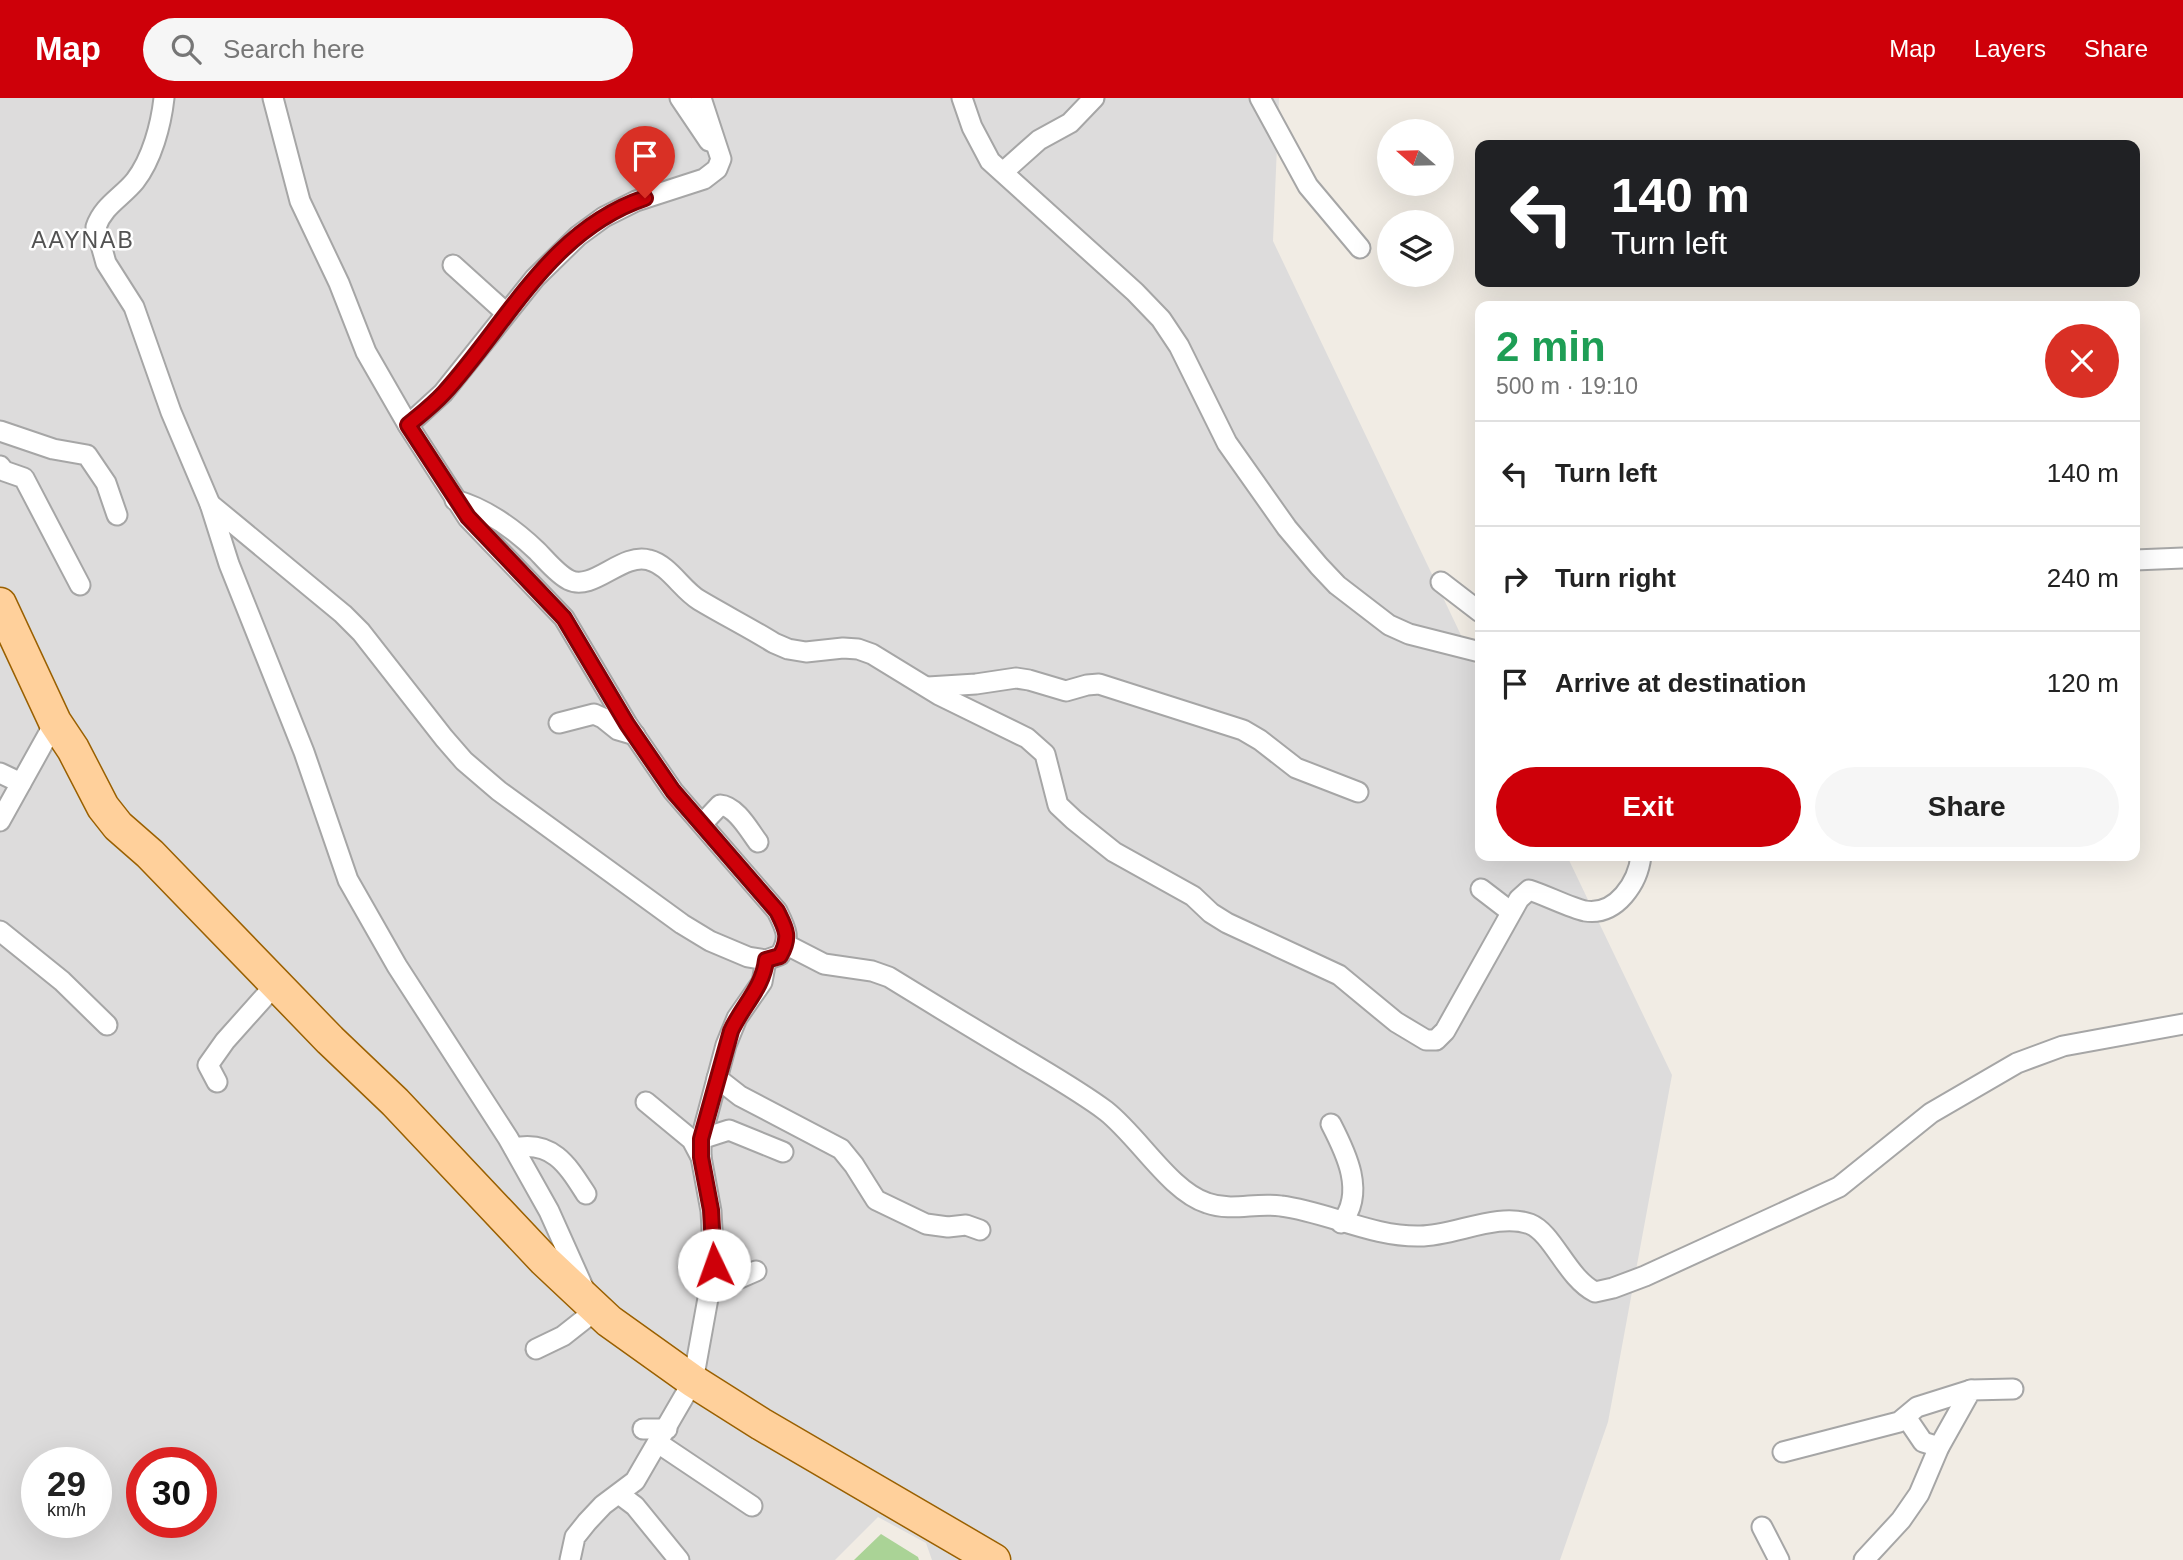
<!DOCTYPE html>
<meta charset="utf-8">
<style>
body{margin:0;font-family:Arial,sans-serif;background:#f6f6f6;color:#222;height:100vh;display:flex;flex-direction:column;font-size:26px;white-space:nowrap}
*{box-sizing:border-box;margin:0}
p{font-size:23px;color:#767676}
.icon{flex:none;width:38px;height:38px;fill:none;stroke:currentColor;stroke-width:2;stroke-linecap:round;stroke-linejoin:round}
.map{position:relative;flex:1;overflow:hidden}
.panel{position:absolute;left:1475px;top:203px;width:665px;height:560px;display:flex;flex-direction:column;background:#fff;border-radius:14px;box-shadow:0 7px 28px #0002}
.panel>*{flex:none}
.top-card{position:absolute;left:1475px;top:42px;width:665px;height:147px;border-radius:14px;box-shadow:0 7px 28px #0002;background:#202124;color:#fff;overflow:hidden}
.needle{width:46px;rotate:290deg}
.tools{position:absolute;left:1377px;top:21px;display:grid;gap:14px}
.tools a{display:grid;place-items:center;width:77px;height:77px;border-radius:50%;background:#fff;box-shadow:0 7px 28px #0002;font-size:35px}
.speed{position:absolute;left:21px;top:1349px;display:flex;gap:14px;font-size:35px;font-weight:700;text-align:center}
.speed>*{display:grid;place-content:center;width:91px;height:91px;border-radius:50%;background:#fff;box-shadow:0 7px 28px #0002;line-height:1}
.speed small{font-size:18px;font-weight:400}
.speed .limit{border:10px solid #d22;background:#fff;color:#111}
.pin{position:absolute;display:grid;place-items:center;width:60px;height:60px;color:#fff;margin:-72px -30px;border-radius:50% 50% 50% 0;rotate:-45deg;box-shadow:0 0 7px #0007}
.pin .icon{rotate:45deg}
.me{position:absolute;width:77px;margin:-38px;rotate:357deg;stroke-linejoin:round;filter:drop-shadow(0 0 5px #0008)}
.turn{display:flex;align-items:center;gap:24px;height:147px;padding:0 21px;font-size:32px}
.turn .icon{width:91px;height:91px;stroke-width:2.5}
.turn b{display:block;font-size:49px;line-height:60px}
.round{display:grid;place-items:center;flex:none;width:74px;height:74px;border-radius:37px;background:#f6f6f6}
.overview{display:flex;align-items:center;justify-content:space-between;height:119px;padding:0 21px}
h1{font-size:42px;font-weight:800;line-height:52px;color:#1e9e55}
.primary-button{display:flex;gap:14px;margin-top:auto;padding:14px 21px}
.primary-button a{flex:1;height:80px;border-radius:42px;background:#ce0009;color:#fff;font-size:28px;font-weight:800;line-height:80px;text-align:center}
.primary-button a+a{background:#f6f6f6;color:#222}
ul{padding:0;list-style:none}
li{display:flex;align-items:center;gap:21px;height:105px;padding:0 21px;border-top:2px solid #e0e0e0}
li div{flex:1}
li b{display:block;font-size:26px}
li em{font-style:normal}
header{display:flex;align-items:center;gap:42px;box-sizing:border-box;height:98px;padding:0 35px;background:#ce0009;color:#fff}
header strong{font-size:33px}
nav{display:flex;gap:38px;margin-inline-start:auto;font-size:24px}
.search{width:490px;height:63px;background:#f6f6f6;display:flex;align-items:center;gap:18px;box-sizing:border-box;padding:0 24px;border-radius:38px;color:#767676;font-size:26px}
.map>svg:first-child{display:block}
.residential{fill:#dddcdc;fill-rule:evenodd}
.forest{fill:#aad396}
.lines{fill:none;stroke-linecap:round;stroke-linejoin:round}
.street-casing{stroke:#a6a6a6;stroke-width:23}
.primary-casing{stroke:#9a6000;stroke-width:35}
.street{stroke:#fff;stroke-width:19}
.primary{stroke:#ffd09b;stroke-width:32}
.route-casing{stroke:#860006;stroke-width:18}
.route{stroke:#ce0009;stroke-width:12}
.labels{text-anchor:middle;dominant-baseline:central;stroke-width:5;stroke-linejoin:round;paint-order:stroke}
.quarter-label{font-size:23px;letter-spacing:2px;fill:#525252;stroke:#fff}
</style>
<header>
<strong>Map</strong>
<div class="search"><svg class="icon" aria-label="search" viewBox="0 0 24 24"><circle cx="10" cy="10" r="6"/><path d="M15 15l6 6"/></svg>Search here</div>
<nav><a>Map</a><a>Layers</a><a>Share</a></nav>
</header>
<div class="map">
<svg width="2183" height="1462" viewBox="0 0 2183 1462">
<rect width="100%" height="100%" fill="#f1ece4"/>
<path class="residential" d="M 0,0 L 1279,0 L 1273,143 L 1480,577 L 1480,758 L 1567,758 L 1672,977 L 1608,1324 L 1560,1462 L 932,1462 L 926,1445 L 878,1419 L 835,1462 L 0,1462 ZM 37,1365 L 96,1365 L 96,1424 L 37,1424 ZM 142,1365 L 201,1365 L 201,1424 L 142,1424 Z"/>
<path class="forest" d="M 881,1436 L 918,1459 L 919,1462 L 854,1462 Z"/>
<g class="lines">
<defs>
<g id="street">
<path d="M 164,0 C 161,27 152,61 135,83 C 122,99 103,108 96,129 L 106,165 L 134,209 L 171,314 L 210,406"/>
<path d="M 273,0 L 300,103 L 339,185 L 366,254 L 408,327 L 468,420 L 564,520 L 627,626 L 673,693 L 777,813 C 786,831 791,840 780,857 L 766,862 L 748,859 L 710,843 L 682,826 L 499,693 L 464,663 L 444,640 L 361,534 L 343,516 L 210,406 L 229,466 L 304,654 L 348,782 L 397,868 L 508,1040 L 549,1113 L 584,1191"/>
<path d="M 680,0 L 709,43"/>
<path d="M 962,0 L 972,29 L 990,63 L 1135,194 L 1161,221 L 1179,248 L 1227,345 L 1287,430 L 1319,468 L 1337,487 L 1389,527 L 1409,536 L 1480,554"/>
<path d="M 1260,0 L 1308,88 L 1360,150"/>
<path d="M 1003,74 L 1039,42 L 1070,25 L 1094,0"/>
<path d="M 453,167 L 506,215"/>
<path d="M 408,327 L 443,295 L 535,180 L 578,138 L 604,119 L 636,103 L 704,81 L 717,71 L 721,61 L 701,0"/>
<path d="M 0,333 L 53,351 L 87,357 L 106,385 L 117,417"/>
<path d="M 0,368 L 4,373 L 24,380 L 80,487"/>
<path d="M 455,402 C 487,411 513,430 537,453 C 546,462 557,476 569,482 C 593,494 622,454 649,462 C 669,467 682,492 699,502 C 724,517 750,530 774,545 L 788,551 L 806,554 L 843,550 L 858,551 L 872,556 L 939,597 L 1027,640 L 1045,656 L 1058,707 L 1074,722 L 1114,754 L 1193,798 L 1211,815 L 1227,825 L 1339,877 L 1396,924 L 1426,942 L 1436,942 L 1445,933 L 1519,801 L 1529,792 C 1545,797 1571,810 1585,813 C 1617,818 1638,784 1641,758"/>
<path d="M 2135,462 L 2183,460"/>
<path d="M 1441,484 L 1480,514"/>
<path d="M 928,589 L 976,586 L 1016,580 L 1029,582 L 1066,593 L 1087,587 L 1099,586 L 1243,632 L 1260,642 L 1296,670 L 1358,694"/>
<path d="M 559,625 L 594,616 L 603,620 L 618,632 L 635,637"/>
<path d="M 0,675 L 21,685"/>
<path d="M 0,723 L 55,624"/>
<path d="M 703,725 L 720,707 C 736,708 749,732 758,744"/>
<path d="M 1481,791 L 1511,814"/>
<path d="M 0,833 L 62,883 L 107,927"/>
<path d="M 787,847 L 824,866 L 872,873 L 889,879 C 933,906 977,933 1021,959 C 1049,976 1079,993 1106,1013 C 1139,1039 1170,1093 1207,1105 C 1232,1114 1255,1104 1281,1108 C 1328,1114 1372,1139 1420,1138 C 1454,1138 1498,1114 1530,1126 C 1553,1135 1567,1180 1595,1194 L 1613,1190 L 1645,1178 L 1839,1089 L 1931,1015 L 2017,965 L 2063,948 L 2183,926"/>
<path d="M 717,980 L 740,998 L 841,1051 L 854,1067 L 876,1102 L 926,1126 L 948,1129 L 966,1127 L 980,1132"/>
<path d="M 217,984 L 208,967 L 225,943 L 276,886"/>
<path d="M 646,1004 L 692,1042 L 701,1059"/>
<path d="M 1331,1026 C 1346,1055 1366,1095 1341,1125"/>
<path d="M 701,1041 L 729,1032 L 783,1054"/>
<path d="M 514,1050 C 553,1042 568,1068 586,1096"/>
<path d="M 708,1194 L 756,1173"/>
<path d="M 536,1251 L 563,1238 L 596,1212"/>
<path d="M 1906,1319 L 1923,1344 L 1939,1349"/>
<path d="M 643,1331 L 667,1331"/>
<path d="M 658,1345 L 752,1408"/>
<path d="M 1783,1354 L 1899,1324 L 1917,1309 L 1971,1292"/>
<path d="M 619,1396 L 635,1408 L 679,1462"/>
<path d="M 1762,1429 L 1779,1462"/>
<path d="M 570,1462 L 575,1439 L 587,1424 L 603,1407 L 635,1383 L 693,1283 L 714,1167 L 711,1113 L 701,1059 L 701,1041 L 726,947 L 737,920 L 762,884 L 766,862"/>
<path d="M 1864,1462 L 1901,1422 L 1919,1396 L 1939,1349 L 1971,1292 L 2013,1291"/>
</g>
<path id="primary" d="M 0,506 L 55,624 L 73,651 L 103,709 L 118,728 L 150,756 L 330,942 L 395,1004 L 544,1162 L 609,1223 L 693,1283 L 761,1326 L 994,1462"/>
</defs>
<use href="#street" class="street-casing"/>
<use href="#primary" class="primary-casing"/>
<use href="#street" class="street"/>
<use href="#primary" class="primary"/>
</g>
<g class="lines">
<defs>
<path id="route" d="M 645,100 C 550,132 507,226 444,295 C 433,307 420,317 408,327 L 468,419 L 564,520 L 627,626 L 673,693 L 777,813 C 786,831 791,839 780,858 L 766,862 C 763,890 742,908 731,933 L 701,1041 L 701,1059 L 711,1112 L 714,1167"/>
</defs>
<use href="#route" class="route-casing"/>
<use href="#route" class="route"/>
</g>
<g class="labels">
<g class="quarter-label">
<text x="83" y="142">AAYNAB</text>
</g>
</g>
</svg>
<div class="tools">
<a><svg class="needle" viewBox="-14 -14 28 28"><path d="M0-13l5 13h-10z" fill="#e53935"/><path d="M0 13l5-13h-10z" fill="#767676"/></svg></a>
<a><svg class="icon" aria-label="layers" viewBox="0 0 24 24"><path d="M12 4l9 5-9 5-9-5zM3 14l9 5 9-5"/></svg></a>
</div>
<div class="speed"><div>29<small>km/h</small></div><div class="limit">30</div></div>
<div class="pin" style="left:645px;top:100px;background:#d93025"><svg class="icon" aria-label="arrive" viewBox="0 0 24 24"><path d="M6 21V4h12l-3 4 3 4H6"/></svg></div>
<svg class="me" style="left:714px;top:1167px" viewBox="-20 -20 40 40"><circle r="19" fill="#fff"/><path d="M0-13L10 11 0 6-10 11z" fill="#ce0009"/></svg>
<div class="top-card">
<div class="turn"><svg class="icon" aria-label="left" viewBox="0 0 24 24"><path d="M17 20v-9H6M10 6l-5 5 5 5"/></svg><div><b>140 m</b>Turn left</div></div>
</div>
<section class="panel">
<div class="overview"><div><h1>2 min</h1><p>500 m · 19:10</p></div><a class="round" style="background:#d93025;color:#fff"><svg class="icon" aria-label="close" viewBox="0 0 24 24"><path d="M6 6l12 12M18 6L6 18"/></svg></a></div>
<ul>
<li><svg class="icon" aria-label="left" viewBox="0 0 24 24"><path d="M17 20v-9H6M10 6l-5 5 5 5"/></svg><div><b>Turn left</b></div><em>140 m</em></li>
<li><svg class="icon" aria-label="right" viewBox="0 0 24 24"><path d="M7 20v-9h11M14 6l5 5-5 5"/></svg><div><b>Turn right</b></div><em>240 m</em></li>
<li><svg class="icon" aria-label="arrive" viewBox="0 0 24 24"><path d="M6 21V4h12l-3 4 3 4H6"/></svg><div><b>Arrive at destination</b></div><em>120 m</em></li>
</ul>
<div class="primary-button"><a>Exit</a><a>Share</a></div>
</section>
</div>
